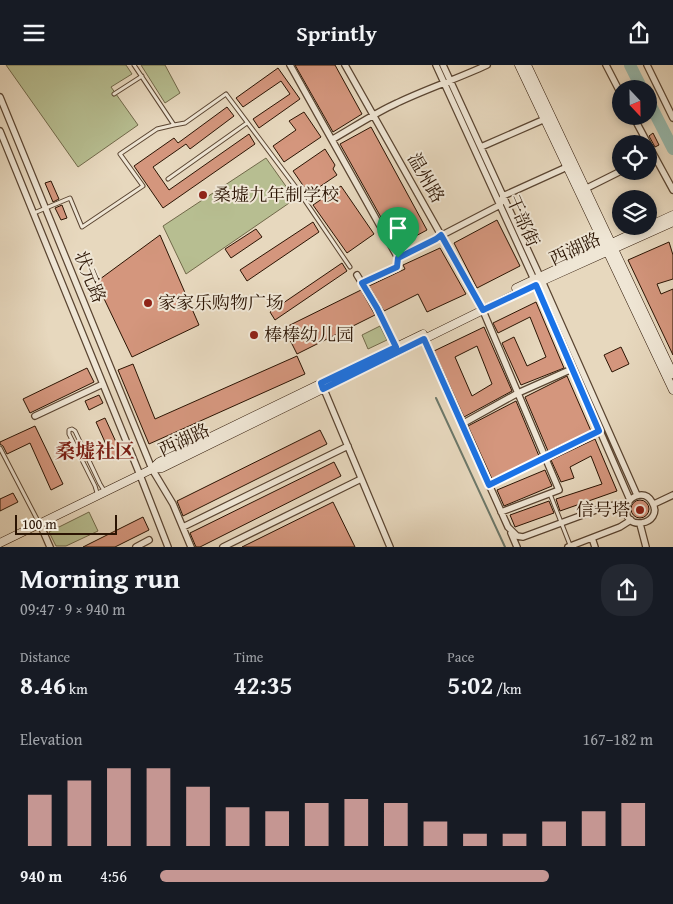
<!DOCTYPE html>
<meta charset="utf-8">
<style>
body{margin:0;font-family:"Gentium Book Plus","Noto Serif SC",serif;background:#242831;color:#f1f3f6;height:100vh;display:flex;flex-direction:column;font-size:19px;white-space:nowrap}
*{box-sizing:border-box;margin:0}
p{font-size:16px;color:#9ea1a6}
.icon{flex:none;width:28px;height:28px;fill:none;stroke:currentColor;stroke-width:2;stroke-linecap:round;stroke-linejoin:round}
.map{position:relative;height:482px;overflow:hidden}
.drawer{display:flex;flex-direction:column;background:#171b24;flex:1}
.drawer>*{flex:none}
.needle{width:32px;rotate:158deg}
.tools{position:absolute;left:612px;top:15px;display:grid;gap:10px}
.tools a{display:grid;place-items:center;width:45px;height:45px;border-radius:50%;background:#171b24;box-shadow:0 2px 8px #0003;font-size:25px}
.scale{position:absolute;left:15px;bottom:12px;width:102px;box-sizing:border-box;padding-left:5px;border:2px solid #2b1403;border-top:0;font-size:14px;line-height:18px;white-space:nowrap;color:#2b1403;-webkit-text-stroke:4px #efe6d5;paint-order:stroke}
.pin{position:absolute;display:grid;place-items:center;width:42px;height:42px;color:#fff;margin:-51px -21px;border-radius:50% 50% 50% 0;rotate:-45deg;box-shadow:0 0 5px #0007}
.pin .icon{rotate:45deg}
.round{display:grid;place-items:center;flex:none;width:52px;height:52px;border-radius:20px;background:#242831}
.summary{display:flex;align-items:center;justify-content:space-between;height:85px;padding:0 20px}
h1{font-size:28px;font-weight:700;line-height:38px}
.stats{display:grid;grid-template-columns:repeat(3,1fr);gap:8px;height:85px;padding:5px 20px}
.stats div{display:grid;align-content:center}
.stats b{font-size:25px;font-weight:700}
.stats small{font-size:14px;font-weight:400}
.stats p{font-size:14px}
.chart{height:140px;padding:10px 20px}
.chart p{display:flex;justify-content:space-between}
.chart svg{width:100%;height:90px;margin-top:5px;stroke:#c59692;stroke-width:6}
ul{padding:0 20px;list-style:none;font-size:16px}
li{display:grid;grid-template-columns:80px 60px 1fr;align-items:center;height:38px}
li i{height:12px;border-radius:6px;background:#c59692}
header{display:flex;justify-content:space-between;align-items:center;height:65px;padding:0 20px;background:#171b24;font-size:22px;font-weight:700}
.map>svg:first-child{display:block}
.green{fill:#b7be91;stroke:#71694a}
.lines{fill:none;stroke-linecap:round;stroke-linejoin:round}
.stream{stroke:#6c786a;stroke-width:2}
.river{stroke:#97baae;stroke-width:12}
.building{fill:#d4967d;stroke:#2b1403;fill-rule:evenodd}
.lane-casing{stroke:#5a4532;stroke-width:5}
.street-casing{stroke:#5a4532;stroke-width:8}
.secondary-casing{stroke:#2b1403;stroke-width:9}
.lane{stroke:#efe6d5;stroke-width:3}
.street{stroke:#efe6d5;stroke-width:5.5}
.secondary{stroke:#efe6d5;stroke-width:8}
.route-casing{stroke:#fff;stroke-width:10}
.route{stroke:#1a73e8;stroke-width:6}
.poi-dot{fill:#8f2418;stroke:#efe6d5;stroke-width:2}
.labels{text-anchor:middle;stroke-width:4;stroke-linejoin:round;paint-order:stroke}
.street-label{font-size:18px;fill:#2b1403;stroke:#efe6d5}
.poi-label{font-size:18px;fill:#2b1403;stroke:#efe6d5;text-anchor:start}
.quarter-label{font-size:20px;font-weight:bold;fill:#7a1f14;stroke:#efe6d5}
</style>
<header><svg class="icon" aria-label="menu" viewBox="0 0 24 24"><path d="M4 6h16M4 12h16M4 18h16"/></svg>Sprintly<svg class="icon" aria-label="share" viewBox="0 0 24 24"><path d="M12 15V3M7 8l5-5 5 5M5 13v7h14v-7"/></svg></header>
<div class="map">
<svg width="673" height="482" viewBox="0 0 673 482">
<rect width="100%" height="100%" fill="#e7d8be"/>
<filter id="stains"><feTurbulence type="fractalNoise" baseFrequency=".004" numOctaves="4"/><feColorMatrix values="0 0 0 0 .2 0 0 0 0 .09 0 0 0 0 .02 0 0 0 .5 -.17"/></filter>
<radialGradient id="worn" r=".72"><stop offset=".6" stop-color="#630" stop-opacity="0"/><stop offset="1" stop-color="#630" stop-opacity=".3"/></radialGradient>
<path class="green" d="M6,0H126L132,9L111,22L138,60L78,102Z
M141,0H165L180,28L165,38Z
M266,93L295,134L186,209L163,161Z
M380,261L387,275L368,284L362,270Z
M89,447L98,466L66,481H56L49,467Z"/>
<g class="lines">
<path class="stream" d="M436,333L505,482"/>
<path class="river" d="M630,0L642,24
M649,37L673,84"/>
</g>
<path class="building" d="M295,0H335L362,49L333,67Z
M278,3L300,34L259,63L253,54L290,29L281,16L243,42L236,33Z
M227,42L234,51L190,84L186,79L153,102L169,125L249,69L255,79L163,143L134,101L174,73L178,78Z
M304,47L321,72L284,97L273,81L296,65L289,56Z
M371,62L427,165L397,181L340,79Z
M653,68L659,80L655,82L649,71Z
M325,84L335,100L333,104L337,110L309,129L293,106Z
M51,116L59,134L53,137L45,118Z
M341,121L374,169L347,188L313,140Z
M62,140L67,153L61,155L55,143Z
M497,155L520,201L477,223L454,178Z
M313,157L319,167L247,216L240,205Z
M256,164L262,172L231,193L225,184Z
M160,170L199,260L132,292L96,217Z
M669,177L673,190V214L657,219L661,229L673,224V290L628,195Z
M440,183L466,229L427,247L418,229L384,246L369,221L405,204L403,200Z
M342,198L347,206L275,255L270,247Z
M361,225L375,250L297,289L284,263Z
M536,237L564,303L521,320L502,278L514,272L527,301L546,292L530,252L498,268L493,258Z
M484,262L512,326L464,352L434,286ZM477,281L492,319L472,331L455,292Z
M621,282L629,299L612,307L604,290Z
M297,291L305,309L149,379L118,305L133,299L155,354Z
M87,303L94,317L30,348L23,334Z
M567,311L591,366L548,386L525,332Z
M99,330L103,338L89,345L85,336Z
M516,336L539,391L492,414L468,361Z
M105,353L122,390L113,395L96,357Z
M35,361L63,419L51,425L30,378L7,389L3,381L0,379V377Z
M320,365L327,379L183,451L177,436Z
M595,374L617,426L560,446L556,434L602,419L591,391L570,402L574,413L561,417L551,395Z
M334,397L341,411L200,482H196L190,468Z
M545,405L552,421L504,441L497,425Z
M13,428L18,437L0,446V434Z
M631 444a9 9 0 1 1 18 0a9 9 0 1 1-18 0Z
M549,436L554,448L515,462L510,450Z
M333,437L355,482H242Z
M143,452L149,465L115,482H83Z"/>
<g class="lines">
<defs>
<path id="lane" d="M134,0L174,60L185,58L226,29L295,121L350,202
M114,29L142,11
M168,114L247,58
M34,148L70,133L82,162L143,121L120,89L157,64L174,60
M0,383L39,458
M550,429L570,480
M98,431L95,421L69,369V365L72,364L75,366L100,419L105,427"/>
<path id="street" d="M290,0L398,193
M345,0L481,241L559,425L501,447
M436,0L536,219L630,435
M443,0L542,216L637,430
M606,0L621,29
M647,0L673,53
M0,32L152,404L173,439L191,482
M633,51L648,79
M0,66L140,410L168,482
M333,74C354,62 375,48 397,38C426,24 457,14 487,0
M649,81L673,125
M481,82L545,54
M585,124L621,106
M357,210L377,243L396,282
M362,218L397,202L398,193L500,140L503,131L567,102
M424,274L508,462L517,471L523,472L607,441L627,439C633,429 646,426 652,437C666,460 619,469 627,439
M323,322L390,482
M35,351L103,319
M462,359L518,328L572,304
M489,420L599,367
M654,439L673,430
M40,459L50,482
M640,459L646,482
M183,462L348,381
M511,468L517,482
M592,473L595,482
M136,482L149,475
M223,482L361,414
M568,482L620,462L631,455"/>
<path id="secondary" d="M519,0L673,325
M527,0L673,309
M649,161L673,150
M516,223L648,161
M152,404L159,397L423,269
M0,478L152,404L162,403L542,216L673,157"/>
</defs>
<use href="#lane" class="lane-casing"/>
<use href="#street" class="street-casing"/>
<use href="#secondary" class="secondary-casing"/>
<use href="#lane" class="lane"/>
<use href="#street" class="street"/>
<use href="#secondary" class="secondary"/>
</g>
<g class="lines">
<defs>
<path id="route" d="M441,170L483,245L536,220L599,366L489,420L424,274L323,324L321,318L396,282L377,243L362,218L397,202L398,193L436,174Z"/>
</defs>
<use href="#route" class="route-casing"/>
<use href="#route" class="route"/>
</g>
<g class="poi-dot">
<circle cx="203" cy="130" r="5"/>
<circle cx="148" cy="238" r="5"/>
<circle cx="254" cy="270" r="5"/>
<circle cx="640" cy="445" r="5"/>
</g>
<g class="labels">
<g class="street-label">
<text transform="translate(426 113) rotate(60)" y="6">温州路</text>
<text transform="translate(523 156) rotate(66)" y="6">干部街</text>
<text transform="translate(575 184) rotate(-25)" y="6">西湖路</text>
<text transform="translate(90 212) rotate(68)" y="6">状元路</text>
<text transform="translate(184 375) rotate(-25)" y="6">西湖路</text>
</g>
<g class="poi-label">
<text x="213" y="136">桑墟九年制学校</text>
<text x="158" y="244">家家乐购物广场</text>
<text x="264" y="276">棒棒幼儿园</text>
<text x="630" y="451" text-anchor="end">信号塔</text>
</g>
<g class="quarter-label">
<text x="95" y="393">桑墟社区</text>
</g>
</g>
<rect width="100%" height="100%" filter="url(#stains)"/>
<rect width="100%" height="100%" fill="url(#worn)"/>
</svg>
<div class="tools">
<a><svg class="needle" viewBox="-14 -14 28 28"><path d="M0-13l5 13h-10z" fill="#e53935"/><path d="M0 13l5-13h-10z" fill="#9ea1a6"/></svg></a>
<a><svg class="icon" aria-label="locate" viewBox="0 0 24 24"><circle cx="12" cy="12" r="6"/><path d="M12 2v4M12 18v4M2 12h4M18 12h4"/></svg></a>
<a><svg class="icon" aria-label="layers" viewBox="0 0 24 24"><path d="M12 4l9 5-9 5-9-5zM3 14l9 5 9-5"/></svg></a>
</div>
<div class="scale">100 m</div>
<div class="pin" style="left:398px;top:193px;background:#1e9e55"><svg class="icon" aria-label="arrive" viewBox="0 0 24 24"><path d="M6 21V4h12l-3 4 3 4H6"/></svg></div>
</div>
<section class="drawer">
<div class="summary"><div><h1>Morning run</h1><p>09:47 · 9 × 940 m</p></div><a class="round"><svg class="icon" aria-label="share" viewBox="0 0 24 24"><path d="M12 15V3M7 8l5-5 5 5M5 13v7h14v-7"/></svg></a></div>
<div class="stats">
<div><p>Distance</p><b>8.46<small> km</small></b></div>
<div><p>Time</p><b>42:35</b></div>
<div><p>Pace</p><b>5:02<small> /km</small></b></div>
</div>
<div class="chart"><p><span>Elevation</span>167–182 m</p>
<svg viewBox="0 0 160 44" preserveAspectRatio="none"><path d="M5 44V19M15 44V12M25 44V6M35 44V6M45 44V15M55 44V25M65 44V27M75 44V23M85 44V21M95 44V23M105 44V32M115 44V38M125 44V38M135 44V32M145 44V27M155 44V23"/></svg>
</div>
<ul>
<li><b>940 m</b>4:56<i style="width:79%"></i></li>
</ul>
</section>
